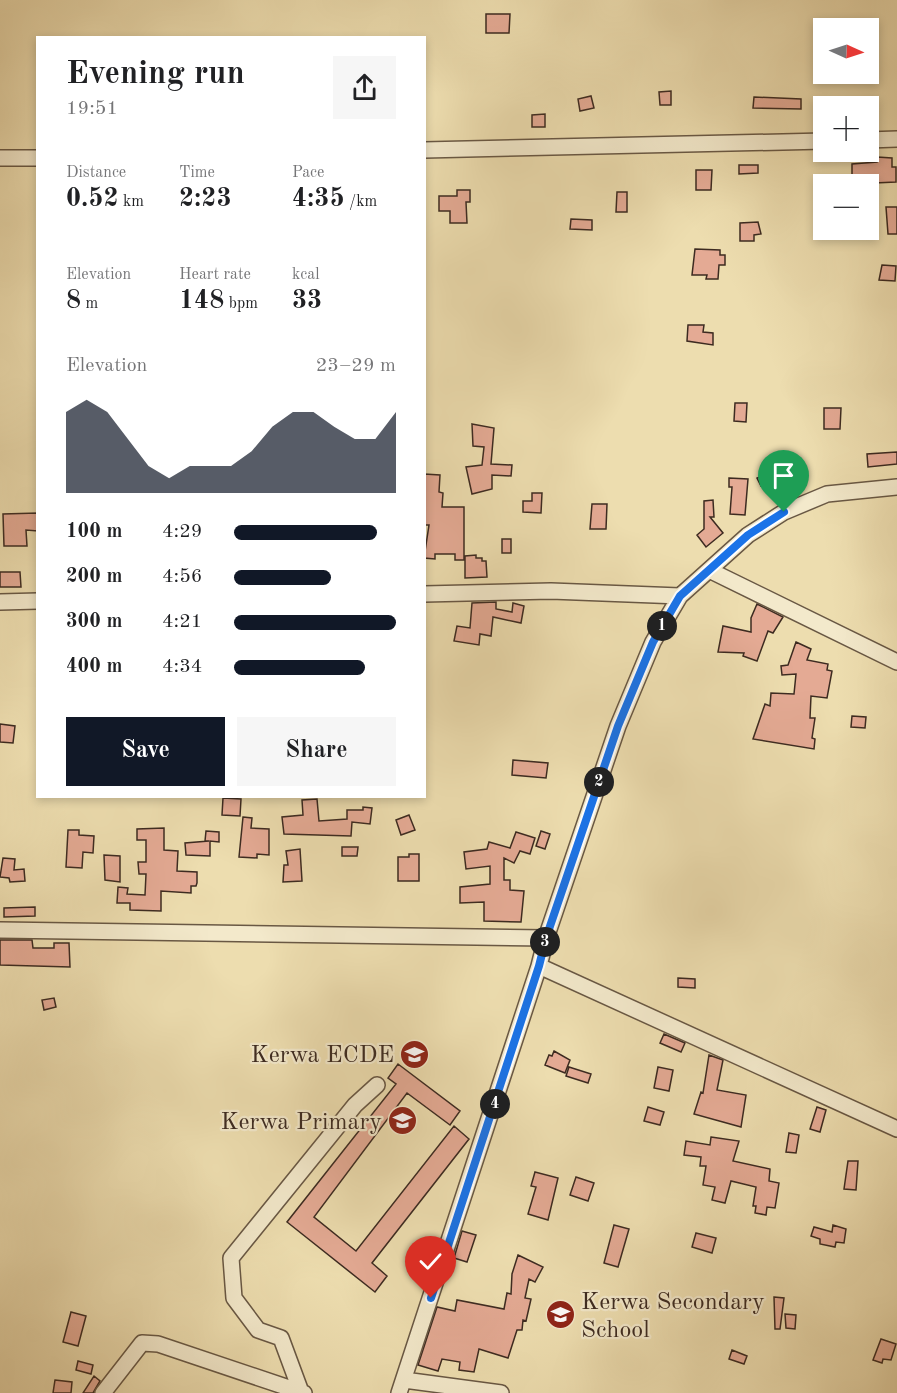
<!DOCTYPE html>
<meta charset="utf-8">
<style>
body{margin:0;font-family:"Old Standard TT",serif;background:#f6f6f6;color:#202124;height:100vh;display:flex;flex-direction:column;font-size:22px;white-space:nowrap}
*{box-sizing:border-box;margin:0}
p{font-size:20px;color:#757577}
.icon{flex:none;width:33px;height:33px;fill:none;stroke:currentColor;stroke-width:2;stroke-linecap:round;stroke-linejoin:round}
.map{position:relative;flex:1;overflow:hidden}
.drawer{position:absolute;left:36px;top:36px;width:390px;height:762px;display:flex;flex-direction:column;background:#fff;border-radius:0px;box-shadow:0 3px 9px #0003}
.drawer>*{flex:none}
.needle{width:39px;rotate:93deg}
.controls{position:absolute;left:813px;top:18px;display:grid;gap:12px}
.controls a{display:grid;place-items:center;width:66px;height:66px;border-radius:0px;background:#fff;box-shadow:0 3px 9px #0003;font-size:30px}
.pin{position:absolute;display:grid;place-items:center;width:51px;height:51px;color:#fff;margin:-62px -26px;border-radius:50% 50% 50% 0;rotate:-45deg;box-shadow:0 0 6px #0007}
.pin .icon{rotate:45deg}
.km{position:absolute;width:30px;height:30px;margin:-15px;border-radius:50%;background:#222;color:#fff;font-size:16px;line-height:30px;text-align:center}
.round{display:grid;place-items:center;flex:none;width:63px;height:63px;border-radius:0px;background:#f6f6f6}
.head{display:flex;align-items:center;justify-content:space-between;height:102px;padding:0 30px}
h1{font-size:33px;font-weight:700;line-height:45px}
.figures{display:grid;grid-template-columns:repeat(3,1fr);gap:9px;height:102px;padding:6px 30px}
.figures div{display:grid;align-content:center}
.figures b{font-size:26px;font-weight:700}
.figures small{font-size:16px;font-weight:400}
.figures p{font-size:16px}
.chart{height:168px;padding:12px 30px}
.chart p{display:flex;justify-content:space-between}
.chart svg{width:100%;height:108px;margin-top:6px;fill:#111827;opacity:.7}
.cta{display:flex;gap:12px;margin-top:auto;padding:12px 30px}
.cta a{flex:1;height:69px;border-radius:0px;background:#111827;color:#fff;font-size:24px;font-weight:700;line-height:69px;text-align:center}
.cta a+a{background:#f6f6f6;color:#202124}
ul{padding:0 30px;list-style:none;font-size:20px}
li{display:grid;grid-template-columns:96px 72px 1fr;align-items:center;height:45px}
li i{height:15px;border-radius:8px;background:#111827}
.map>svg:first-child{display:block}
.building{fill:#e4aa94;stroke:#3d2b21;stroke-width:1.5}
.lines{fill:none;stroke-linecap:round;stroke-linejoin:round}
.minor-casing{stroke:#695844;stroke-width:18}
.minor{stroke:#f3e9cb;stroke-width:15}
.route-casing{stroke:#fff;stroke-width:12}
.route{stroke:#1a73e8;stroke-width:8}
.labels{text-anchor:middle;stroke-width:4.5;stroke-linejoin:round;paint-order:stroke}
.poi-label{font-size:24px;fill:#3d2b21;stroke:#f3e9cb;text-anchor:end}
</style>
<div class="map">
<svg width="897" height="1393" viewBox="0 0 897 1393">
<rect width="100%" height="100%" fill="#edddaf"/>
<filter id="stains"><feTurbulence type="fractalNoise" baseFrequency=".00333" numOctaves="4"/><feColorMatrix values="0 0 0 0 .2 0 0 0 0 .09 0 0 0 0 .02 0 0 0 .5 -.17"/></filter>
<radialGradient id="worn" r=".72"><stop offset=".6" stop-color="#630" stop-opacity="0"/><stop offset="1" stop-color="#630" stop-opacity=".3"/></radialGradient>
<path class="building" d="M486,14H510L509,33H486Z
M671,91V105H660L659,92Z
M591,96L594,108L580,111L578,99Z
M754,97L801,99V109L753,108Z
M545,114V127H532V115Z
M877,157L892,158V167H896V182L852,184V164L877,162Z
M739,165H758V173L739,174Z
M696,170H712L711,190H696Z
M457,190H470V202H466L467,223H450V211H439V196H457Z
M617,192H627V212H616Z
M886,207H897V234H888Z
M571,219L592,220V230L570,229Z
M758,222L761,234L754,235V241H740V223Z
M695,249L720,250V255H725V265H719L718,279H706L707,275H692Z
M882,265L896,266L895,281L879,280Z
M688,325H704L703,332L713,333V345L687,341Z
M735,403H747L746,422L734,421Z
M824,408H841L840,429H824Z
M472,424L494,428L491,464L512,465L511,476L492,475V489L472,494L466,467L482,465L484,447L473,446Z
M897,452V464L868,467L867,454Z
M774,470L778,479L761,486L757,478Z
M424,474L440,475L439,492L443,493L442,507H464V560H455V554H435V559L424,558L429,525H424Z
M729,478L748,479L745,515L730,514L732,487H729Z
M532,493H542L541,513L523,512V501H532Z
M713,500L714,517H710L723,533L706,547L697,535L704,529V501Z
M592,504H607L606,529H590Z
M38,513V531L26,530L27,546H4L3,514Z
M502,539H511V553H502Z
M476,555V558H482V561H486L487,577L465,578V556Z
M0,572H20L21,587H0Z
M496,602V609L512,612L513,603L524,606L521,623L493,617L491,636L480,634L479,645L454,641L457,626L470,628L472,603Z
M757,604L783,617L773,633L768,631L757,661L743,656L744,653L718,652L723,626L751,632V618Z
M796,642L811,649L807,660L828,664L827,670L832,671L827,698L811,696L810,718H815L812,738L815,739L814,749L753,739L765,704L770,706L771,693L794,694L796,674L782,675L781,666L788,665Z
M852,716L866,717L865,728L851,727Z
M0,724L15,726L13,743L0,742Z
M513,760L548,763L546,778L512,775Z
M223,798L241,799L240,816L222,815Z
M317,799L319,821L347,819V810H363V807L372,808L370,824L352,822L351,836L284,834L282,817L303,815L302,800Z
M409,815L415,830L401,835L396,820Z
M243,817L252,818L251,828L269,829V855L257,854V858L239,857Z
M164,828V850L178,851L177,871L197,872V883L196,886H191V893L161,891V911L130,910V903H117L118,887L128,888L127,894L145,895L146,874H139L138,862H146V840H137V829Z
M68,830H79V835L94,836L93,853L83,852L82,868L66,867Z
M206,831L219,832V842L210,841V856L186,855L185,843L209,841H205Z
M541,831L550,834L545,849L536,846Z
M516,832L535,838L530,854L520,851L514,863L504,858V880H510V890L524,891L521,922L484,921V902L460,903V887L490,884V866L466,869L464,852L487,849L489,842L510,848Z
M342,847H358L357,856H342Z
M300,849L302,881L283,882L284,865H288L286,851Z
M409,854H419V881H398V857H409Z
M104,855L120,856V882L105,880Z
M3,858L15,859L14,870L24,869L25,881L10,882L9,878L0,877Z
M35,907V916L4,917V908Z
M0,940H32L33,948H54V943H69L70,967L0,965Z
M678,978L695,979V988L678,987Z
M54,998L56,1007L44,1010L42,1000Z
M664,1034L685,1043L681,1052L660,1043Z
M554,1051L570,1060L565,1073L545,1065L549,1055L552,1056Z
M709,1055L723,1060L717,1090L746,1095L741,1127L694,1114L701,1092L703,1093Z
M398,1064L460,1111L450,1125L407,1093L314,1217L356,1251L454,1126L469,1139L372,1263L387,1276L375,1292L287,1222L396,1084L388,1078Z
M569,1067L591,1074L588,1083L566,1076Z
M658,1067L673,1070L669,1091L654,1088Z
M648,1107L664,1112L660,1125L644,1121Z
M817,1107L826,1110L820,1132L810,1129Z
M789,1133L799,1135L796,1153L786,1152Z
M711,1137L739,1141L733,1161L770,1169L769,1181L779,1183L775,1208L767,1207L766,1215L755,1213L756,1206H753L756,1187L731,1181L725,1203L712,1200L715,1187L703,1185L706,1166H700L701,1157L684,1155L686,1141L710,1145Z
M848,1161H858L856,1190L844,1189Z
M535,1172L558,1178L548,1220L528,1214L536,1187L531,1186Z
M576,1177L594,1183L588,1201L570,1195Z
M614,1225L629,1229L618,1267L604,1263Z
M833,1225L846,1229L844,1243L836,1242L835,1247L820,1244V1239L811,1236L814,1227L832,1232Z
M462,1231L476,1235L467,1262L454,1258Z
M696,1233L716,1238L712,1253L692,1247Z
M518,1255L543,1267L535,1282L529,1279L525,1298L531,1299L526,1321L523,1320L522,1330H517L508,1358L479,1349L474,1372L459,1370L460,1362L442,1359L438,1371L418,1365L437,1307L455,1311L457,1300L504,1309L507,1293L511,1294L512,1274Z
M774,1297L784,1298L780,1329H775Z
M71,1312L86,1316L78,1346L63,1342Z
M785,1314L796,1315L795,1329L786,1328Z
M881,1339L896,1344L891,1360L883,1359L882,1363L873,1360Z
M732,1350L747,1356L744,1364L729,1359Z
M78,1361L93,1365L91,1374L76,1370Z
M94,1376L100,1381L93,1393H83Z
M55,1380L72,1382L71,1393H53Z"/>
<g class="lines">
<defs>
<path id="minor" d="M868,140L897,139
M424,150L824,141
M0,158H38
M709,570L897,662
M424,594L551,591L680,596
M0,602L38,601
M0,930L546,938
M539,966L897,1129
M404,1380L501,1393
M301,1392L281,1338L258,1330L234,1298L231,1258L355,1105L377,1085
M103,1393L142,1343L158,1344L304,1393
M399,1393L539,966L546,938L618,726L653,642L680,596L748,535L784,512L827,494L897,487"/>
</defs>
<use href="#minor" class="minor-casing"/>
<use href="#minor" class="minor"/>
</g>
<g class="lines">
<defs>
<path id="route" d="M431,1298L539,966L546,938L618,726L653,642L680,596L748,535L784,512"/>
</defs>
<use href="#route" class="route-casing"/>
<use href="#route" class="route"/>
</g>
<defs>
<symbol id="school-disc" viewBox="-11 -11 22 22"><circle r="9.5" fill="#8f2418" stroke="#f3e9cb"/><path d="M0-5L7-2L0 1L-7-2ZM-4 1L0 2.5L4 1V4Q0 6-4 4Z" fill="#fff"/></symbol>
</defs>
<g fill-rule="evenodd">
<use href="#school-disc" x="398" y="1038" width="33" height="33"/>
<use href="#school-disc" x="386" y="1104" width="33" height="33"/>
<use href="#school-disc" x="544" y="1298" width="33" height="33"/>
</g>
<g class="labels">
<g class="poi-label">
<text x="394" y="1062">Kerwa ECDE</text>
<text x="382" y="1129">Kerwa Primary</text>
<text x="581" y="1309" text-anchor="start">Kerwa Secondary<tspan x="581" dy="28">School</tspan></text>
</g>
</g>
<rect width="100%" height="100%" filter="url(#stains)"/>
<rect width="100%" height="100%" fill="url(#worn)"/>
</svg>
<div class="controls">
<a><svg class="needle" viewBox="-14 -14 28 28"><path d="M0-13l5 13h-10z" fill="#e53935"/><path d="M0 13l5-13h-10z" fill="#757577"/></svg></a>
<a>+</a>
<a>−</a>
</div>
<div class="pin" style="left:784px;top:512px;background:#1e9e55"><svg class="icon" aria-label="arrive" viewBox="0 0 24 24"><path d="M6 21V4h12l-3 4 3 4H6"/></svg></div>
<div class="pin" style="left:431px;top:1298px;background:#d93025"><svg class="icon" aria-label="check" viewBox="0 0 24 24"><path d="M5 12l5 5 9-10"/></svg></div>
<b class="km" style="left:662px;top:626px">1</b>
<b class="km" style="left:599px;top:782px">2</b>
<b class="km" style="left:545px;top:942px">3</b>
<b class="km" style="left:495px;top:1104px">4</b>
<section class="drawer">
<div class="head"><div><h1>Evening run</h1><p>19:51</p></div><a class="round"><svg class="icon" aria-label="share" viewBox="0 0 24 24"><path d="M12 15V3M7 8l5-5 5 5M5 13v7h14v-7"/></svg></a></div>
<div class="figures">
<div><p>Distance</p><b>0.52<small> km</small></b></div>
<div><p>Time</p><b>2:23</b></div>
<div><p>Pace</p><b>4:35<small> /km</small></b></div>
</div>
<div class="figures">
<div><p>Elevation</p><b>8<small> m</small></b></div>
<div><p>Heart rate</p><b>148<small> bpm</small></b></div>
<div><p>kcal</p><b>33</b></div>
</div>
<div class="chart"><p><span>Elevation</span>23–29 m</p>
<svg viewBox="0 0 160 44" preserveAspectRatio="none"><path d="M0 44V11L10 6L20 11L30 22L40 33L50 38L60 33L70 33L80 33L90 27L100 17L110 11L120 11L130 17L140 22L150 22L160 11V44z"/></svg>
</div>
<ul>
<li><b>100 m</b>4:29<i style="width:88%"></i></li>
<li><b>200 m</b>4:56<i style="width:60%"></i></li>
<li><b>300 m</b>4:21<i style="width:100%"></i></li>
<li><b>400 m</b>4:34<i style="width:81%"></i></li>
</ul>
<div class="cta"><a>Save</a><a>Share</a></div>
</section>
</div>
